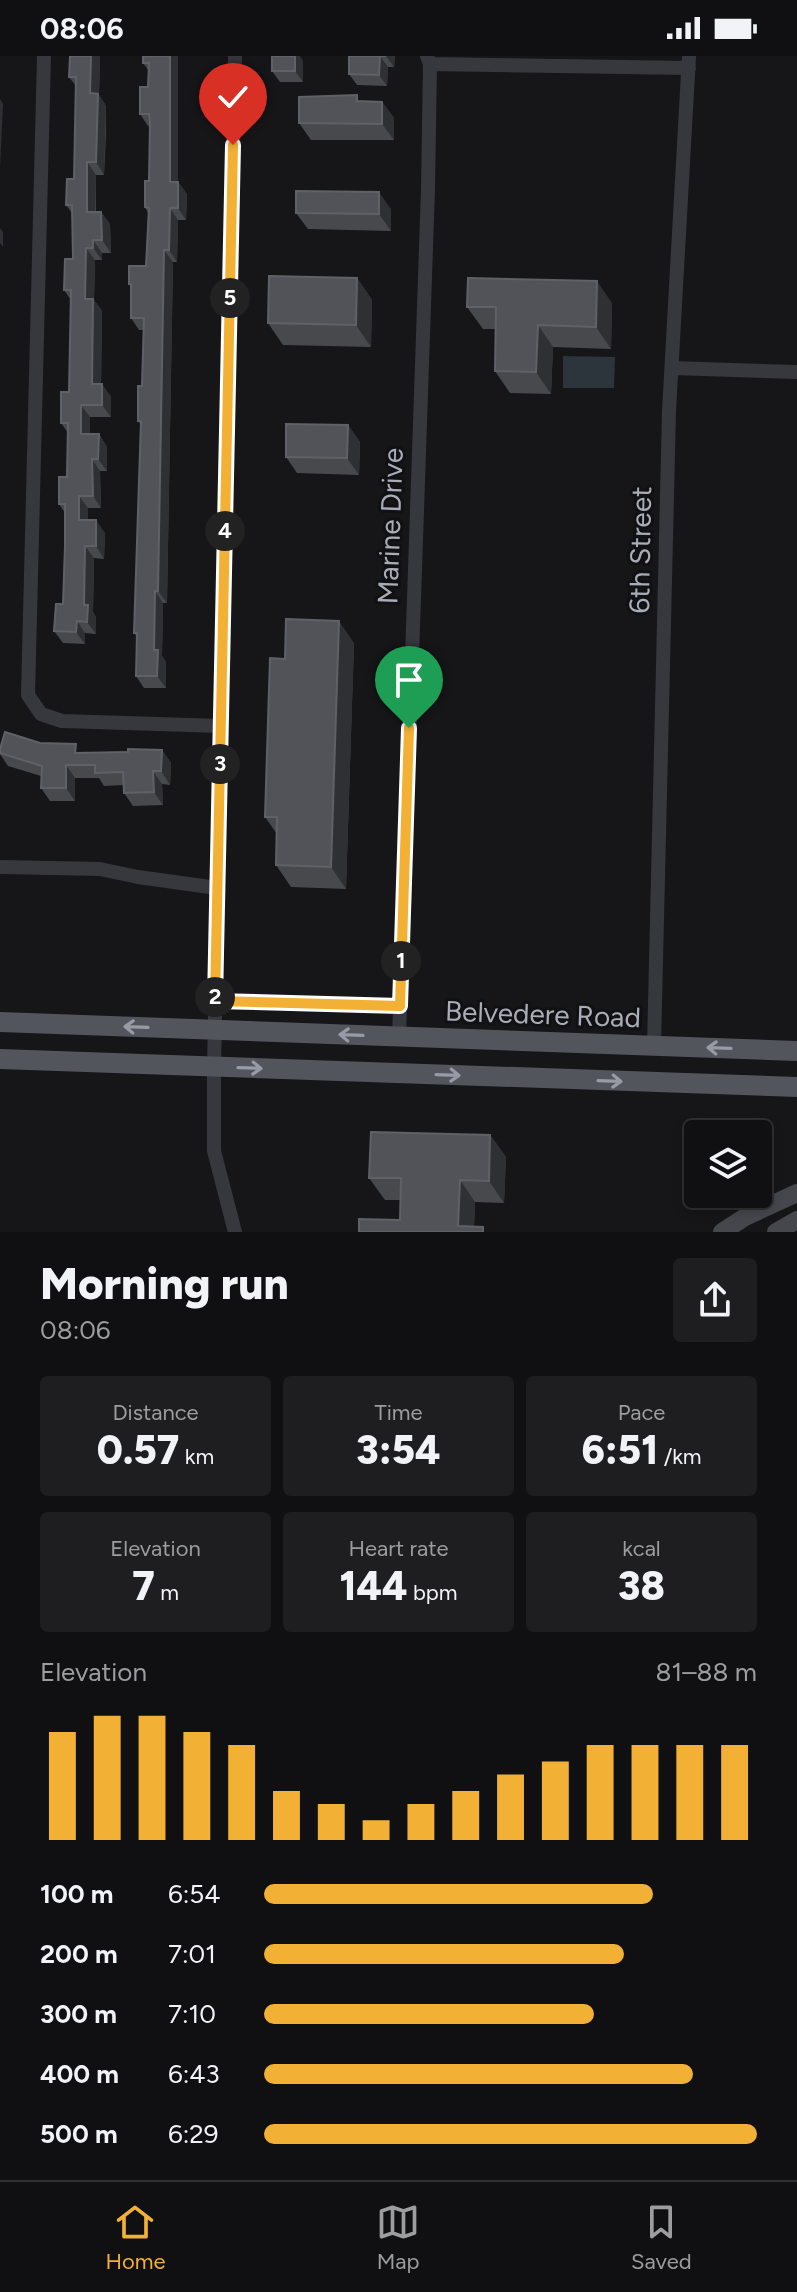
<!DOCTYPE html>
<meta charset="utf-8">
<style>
body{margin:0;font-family:Figtree,sans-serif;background:#1e1e20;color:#f1f3f6;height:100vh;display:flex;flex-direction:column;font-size:30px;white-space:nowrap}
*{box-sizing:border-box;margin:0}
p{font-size:26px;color:#9c9d9f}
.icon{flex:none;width:44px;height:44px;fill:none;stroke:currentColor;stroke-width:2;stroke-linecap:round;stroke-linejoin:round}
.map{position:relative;height:1176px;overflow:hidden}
.drawer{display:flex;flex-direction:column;background:#101012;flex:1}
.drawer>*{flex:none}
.fabs{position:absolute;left:684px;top:1064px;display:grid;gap:16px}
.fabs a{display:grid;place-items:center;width:88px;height:88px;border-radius:8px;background:#101012;box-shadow:0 4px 12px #0003,0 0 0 2px #303032;font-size:40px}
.pin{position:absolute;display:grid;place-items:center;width:68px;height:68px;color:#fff;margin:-82px -34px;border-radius:50% 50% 50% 0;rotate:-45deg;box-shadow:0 0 8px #0007}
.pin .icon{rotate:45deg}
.km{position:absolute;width:40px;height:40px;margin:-20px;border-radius:50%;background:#222;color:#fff;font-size:22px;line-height:40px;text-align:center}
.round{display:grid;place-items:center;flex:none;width:84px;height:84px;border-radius:8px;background:#1e1e20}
.summary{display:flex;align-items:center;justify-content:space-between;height:136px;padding:0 40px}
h1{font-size:44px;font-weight:800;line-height:60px}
.figures{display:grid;grid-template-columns:repeat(3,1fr);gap:12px;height:136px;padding:8px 40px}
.figures div{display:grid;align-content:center;border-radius:8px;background:#1e1e20;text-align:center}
.figures b{font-size:40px;font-weight:800}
.figures small{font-size:22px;font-weight:400}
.figures p{font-size:22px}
.chart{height:224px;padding:16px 40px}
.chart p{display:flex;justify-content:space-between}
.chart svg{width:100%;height:144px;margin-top:8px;stroke:#f2b134;stroke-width:6}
ul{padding:0 40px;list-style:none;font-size:26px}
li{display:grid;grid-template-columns:128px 96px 1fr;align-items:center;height:60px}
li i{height:20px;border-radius:10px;background:#f2b134}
.status{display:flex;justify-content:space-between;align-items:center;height:56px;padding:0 40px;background:#101012;direction:ltr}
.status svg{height:22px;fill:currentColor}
.tabs{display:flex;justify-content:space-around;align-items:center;height:112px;border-top:2px solid #303032;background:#101012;font-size:22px;color:#9c9d9f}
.tabs a{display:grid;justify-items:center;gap:4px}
.tabs .current{color:#f2b134}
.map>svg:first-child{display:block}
.water{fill:#2c353c}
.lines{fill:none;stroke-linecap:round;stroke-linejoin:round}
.street{stroke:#37383d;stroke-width:14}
.secondary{stroke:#45474d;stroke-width:18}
.primary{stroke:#53555c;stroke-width:20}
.wall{fill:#47494d}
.shaded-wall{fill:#2f3033}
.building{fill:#525359;stroke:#5f6168;stroke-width:2}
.oneway{stroke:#979ba6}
.route-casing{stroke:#fff;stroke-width:16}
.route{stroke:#f2b134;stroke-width:10}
.labels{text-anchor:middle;stroke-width:6;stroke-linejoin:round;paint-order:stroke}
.street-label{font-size:28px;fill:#a8adb8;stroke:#111113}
</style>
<div class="status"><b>08:06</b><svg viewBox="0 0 49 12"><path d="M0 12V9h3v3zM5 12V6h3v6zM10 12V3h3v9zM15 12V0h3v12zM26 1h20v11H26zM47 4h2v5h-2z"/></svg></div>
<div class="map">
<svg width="797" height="1176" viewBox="0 0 797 1176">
<rect width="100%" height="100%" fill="#161618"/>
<path class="water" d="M563,300L615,301L614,332H563Z"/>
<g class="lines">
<path class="street" d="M44,0L28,639L41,658L62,665L221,670
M430,8L689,12
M672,312L797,316
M0,811L100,813L138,821L217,832
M215,945L400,950
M399,981L428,133L430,8L427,0
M654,990L669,355L689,0
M235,1176L214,1095V1011L235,0"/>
<path class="secondary" d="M722,1176L745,1161L797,1137
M776,1176L797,1164"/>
<path class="primary" d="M0,966L797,995
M0,1003L797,1031"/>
</g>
<path class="wall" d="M70,0H100L99,39L106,50V77L104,119H96V156H101L110,168L111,197H102V204H95L94,244L102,255L101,328H102L111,341V361H90V378H99L107,391V415H100L101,452H88V464L105,477L104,503L94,502L93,556L96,561V578L85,577V588L63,587L54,575L63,548L65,457L59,448L67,421L68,377L61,367L69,336L71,244L64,234L73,203L72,157L66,149L74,123L76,30L69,21Z
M143,0H178V126L187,138L186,164H178L177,206H173L167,547H163L162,600L166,606V632H144L136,620L137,581L134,577L141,369L138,365L142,330L144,274H139L131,262V232L129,228L146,210L148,157L145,151L149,125L150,70H148L140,58L148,31L149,15L143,7Z
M349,0H395L394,11H388L387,30L357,29L349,18Z
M303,5V26H280L272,15Z
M362,45L382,46L394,62V84H311L299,67Z
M391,153V175L308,173L296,157Z
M357,222L372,244L371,291L283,289L268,267Z
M612,247L611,293L553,291L551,338L510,337L495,315L496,273H483L467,251Z
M348,369L360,386L359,419L297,417L286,401Z
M354,587L346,833L291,831L276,809L277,778L265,761L285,603Z
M40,687L82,697L162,694L171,707L170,729L162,728L163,749L133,750L124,737V729L104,730L99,722H75V745H50L41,732V720L8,710L0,698V693Z
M490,1079L506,1101L504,1147L475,1146L474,1171L400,1164V1144H385L369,1122Z"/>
<path class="shaded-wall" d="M91,0H100L99,39L106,50L104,119L96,106L90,37Z
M170,0H178V126L187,138L186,164L178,152L170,126Z
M295,0H300L303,5V26L295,15Z
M380,0L388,11L387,30L379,19Z
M386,0H395L394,11Z
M0,43L3,48L0,112Z
M382,46L394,62V84L382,68Z
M87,106L96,119L95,168L87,156Z
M379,136L391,153V175L379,158Z
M170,152L178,164L177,206L169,194Z
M101,156L110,168L111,197L102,184Z
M0,172L3,176V191L0,187Z
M93,184L102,197V204L93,192Z
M86,192L95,204L94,244L102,255L101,341L92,328L85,243Z
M164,194L173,206L167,547L158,535Z
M357,222L372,244L371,291L356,269Z
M597,225L612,247L611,293L596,271Z
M538,269L553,291L551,338L536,316Z
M102,328L111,341V361L102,349Z
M81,349L90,361V390L81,378Z
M348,369L360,386L359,419L347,402Z
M99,378L107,391V415L98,403Z
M92,403L100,415L101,452L93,440Z
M79,440L88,452V476L79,464Z
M96,464L105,477L104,503L96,490Z
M85,490L94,502L93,556L96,561V578L87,566L84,549Z
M155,535L163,547L162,600L166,606V632L157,620L154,594Z
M77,565L85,577V588L76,576Z
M339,565L354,587L346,833L331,811Z
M162,694L171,707L170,729L161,715Z
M66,709L75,722V745L66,732Z
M153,715L162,728L163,749L154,736Z
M490,1079L506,1101L504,1147L489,1125Z
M460,1124L475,1146L474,1176L458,1170Z"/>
<path class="building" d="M70,0H91L90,37L98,38L96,106H87V156H101L102,184H93V192H86L85,243H93L92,328H102V349H81V378H99L98,403H92L93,440H79V464H96V490H85L84,549H88L87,566L77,565L76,576L54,575L56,548H63L65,490V448H59V421H67L68,367H61V336H69L71,234H64L65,203H73L72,149H66L67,123H74L76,21H69Z
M143,0H170V126H178V152H170L169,194H164L158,535H155L154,594H158L157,620H136L137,577H134L141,365H138V330H142L144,262H131V228H129V210H146L149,152L145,151V125H149L150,66L149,58H140V31H148L149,7H143Z
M272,0H295V15H272Z
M349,0H386H380L379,19L349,18Z
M357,39V45L382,46V68L299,67V41Z
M296,135L379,136V158L296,157Z
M269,220L357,222L356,269L268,267Z
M468,222L597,225L596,271L538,269L536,316L495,315L496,251H467Z
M286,368L348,369L347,402L286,401Z
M286,563L339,565L331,811L276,809L277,761H265L270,602L285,603Z
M5,676L40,687L76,688L75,697L128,696V693L162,694L161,715H153L154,736L124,737L123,716L95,717V709H66V732H41L42,710L0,697V693Z
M371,1076L490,1079L489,1125L460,1124L458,1170L483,1171V1176H359V1163L400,1164L401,1122H369Z"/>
<defs><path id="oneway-shaft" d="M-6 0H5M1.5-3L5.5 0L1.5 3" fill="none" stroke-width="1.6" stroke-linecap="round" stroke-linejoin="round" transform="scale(2)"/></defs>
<g class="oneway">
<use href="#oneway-shaft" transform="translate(136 971) rotate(-178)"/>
<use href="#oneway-shaft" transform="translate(351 979) rotate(-178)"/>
<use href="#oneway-shaft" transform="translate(719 992) rotate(-178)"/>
<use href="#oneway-shaft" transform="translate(250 1012) rotate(2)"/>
<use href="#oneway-shaft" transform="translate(448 1019) rotate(2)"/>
<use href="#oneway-shaft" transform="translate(610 1025) rotate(2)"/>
</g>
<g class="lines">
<defs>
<path id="route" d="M233,89L215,945L400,950L409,672"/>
</defs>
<use href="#route" class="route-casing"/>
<use href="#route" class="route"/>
</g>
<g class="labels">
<g class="street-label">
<text transform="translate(390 470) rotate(-88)" y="10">Marine Drive</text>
<text transform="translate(640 494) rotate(-89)" y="10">6th Street</text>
<text transform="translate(543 958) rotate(2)" y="10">Belvedere Road</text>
</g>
</g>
</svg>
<div class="fabs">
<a><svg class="icon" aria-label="layers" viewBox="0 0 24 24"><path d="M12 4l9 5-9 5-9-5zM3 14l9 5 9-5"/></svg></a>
</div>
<div class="pin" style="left:409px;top:672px;background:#1e9e55"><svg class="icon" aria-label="arrive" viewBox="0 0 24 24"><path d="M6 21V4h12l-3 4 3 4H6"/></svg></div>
<div class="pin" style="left:233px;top:89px;background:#d93025"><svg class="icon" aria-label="check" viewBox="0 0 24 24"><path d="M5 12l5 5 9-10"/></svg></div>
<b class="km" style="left:401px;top:905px">1</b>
<b class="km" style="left:215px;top:941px">2</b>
<b class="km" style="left:220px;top:708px">3</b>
<b class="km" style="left:225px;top:475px">4</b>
<b class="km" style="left:230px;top:242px">5</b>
</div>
<section class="drawer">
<div class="summary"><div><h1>Morning run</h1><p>08:06</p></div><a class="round"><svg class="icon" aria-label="share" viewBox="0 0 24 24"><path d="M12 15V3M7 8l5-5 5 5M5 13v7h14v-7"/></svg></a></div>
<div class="figures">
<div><p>Distance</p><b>0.57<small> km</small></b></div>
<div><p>Time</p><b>3:54</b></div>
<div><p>Pace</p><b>6:51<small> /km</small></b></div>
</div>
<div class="figures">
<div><p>Elevation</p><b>7<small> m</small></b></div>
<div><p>Heart rate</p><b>144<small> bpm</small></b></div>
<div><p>kcal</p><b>38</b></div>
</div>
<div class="chart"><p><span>Elevation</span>81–88 m</p>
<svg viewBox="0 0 160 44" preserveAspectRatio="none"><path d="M5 44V11M15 44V6M25 44V6M35 44V11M45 44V15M55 44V29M65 44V33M75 44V38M85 44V33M95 44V29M105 44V24M115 44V20M125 44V15M135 44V15M145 44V15M155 44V15"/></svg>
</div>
<ul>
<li><b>100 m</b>6:54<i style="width:79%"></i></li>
<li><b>200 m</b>7:01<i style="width:73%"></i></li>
<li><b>300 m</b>7:10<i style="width:67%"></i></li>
<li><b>400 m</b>6:43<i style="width:87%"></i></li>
<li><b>500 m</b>6:29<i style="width:100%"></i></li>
</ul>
</section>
<nav class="tabs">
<a class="current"><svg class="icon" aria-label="home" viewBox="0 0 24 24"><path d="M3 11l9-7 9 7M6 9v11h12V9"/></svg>Home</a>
<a><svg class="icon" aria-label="map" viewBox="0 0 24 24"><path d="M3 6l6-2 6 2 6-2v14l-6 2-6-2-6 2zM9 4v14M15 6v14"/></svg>Map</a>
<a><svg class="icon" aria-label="saved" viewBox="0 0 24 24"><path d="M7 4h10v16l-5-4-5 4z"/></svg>Saved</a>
</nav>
